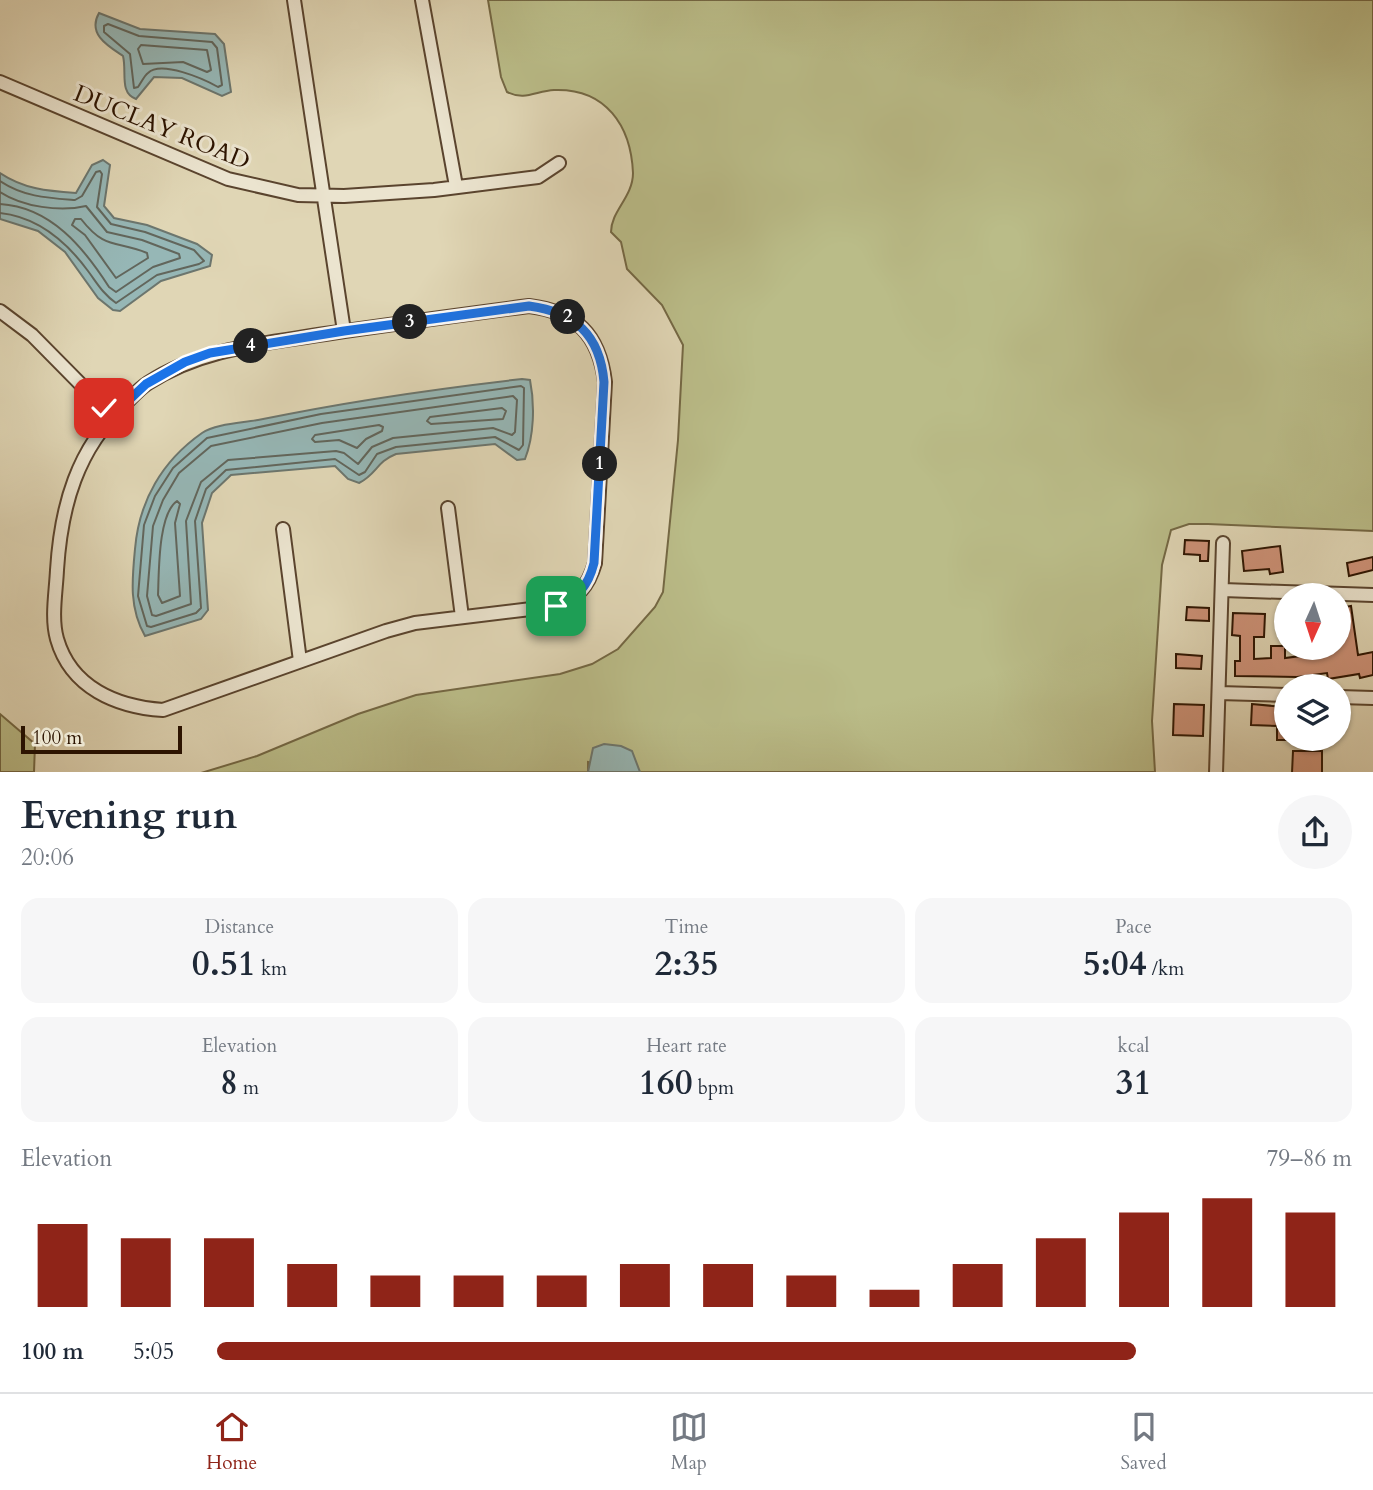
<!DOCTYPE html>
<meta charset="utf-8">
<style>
body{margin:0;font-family:Cardo,serif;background:#f6f6f7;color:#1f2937;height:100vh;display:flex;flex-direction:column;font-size:26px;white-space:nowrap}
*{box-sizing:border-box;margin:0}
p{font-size:23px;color:#747a83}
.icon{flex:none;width:38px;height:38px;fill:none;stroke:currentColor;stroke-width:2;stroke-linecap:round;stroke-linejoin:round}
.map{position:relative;height:772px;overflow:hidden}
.details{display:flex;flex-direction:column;background:#fff;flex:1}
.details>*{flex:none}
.needle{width:46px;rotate:183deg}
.buttons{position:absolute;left:1274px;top:583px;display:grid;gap:14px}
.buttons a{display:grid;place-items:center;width:77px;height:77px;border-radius:50%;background:#fff;box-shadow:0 2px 5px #0004;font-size:35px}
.scale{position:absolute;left:21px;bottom:18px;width:161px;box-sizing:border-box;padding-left:7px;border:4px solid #2d1401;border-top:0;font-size:19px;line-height:24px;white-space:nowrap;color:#2d1401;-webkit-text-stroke:5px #ebe4cf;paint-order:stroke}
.pin{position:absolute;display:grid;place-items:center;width:60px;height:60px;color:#fff;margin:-30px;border-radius:14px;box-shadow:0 4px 10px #0006}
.km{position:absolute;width:35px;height:35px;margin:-18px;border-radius:50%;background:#222;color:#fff;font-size:19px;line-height:35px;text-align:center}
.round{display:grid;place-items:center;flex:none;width:74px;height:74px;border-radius:37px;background:#f6f6f7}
.head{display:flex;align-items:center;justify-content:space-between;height:119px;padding:0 21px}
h1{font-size:38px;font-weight:700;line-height:52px}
.stats{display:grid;grid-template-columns:repeat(3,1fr);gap:10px;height:119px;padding:7px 21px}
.stats div{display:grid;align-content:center;border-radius:18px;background:#f6f6f7;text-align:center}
.stats b{font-size:35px;font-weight:700}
.stats small{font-size:19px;font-weight:400}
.stats p{font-size:19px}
.chart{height:196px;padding:14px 21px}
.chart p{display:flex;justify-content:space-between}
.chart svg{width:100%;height:126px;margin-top:7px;stroke:#8f2418;stroke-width:6}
ul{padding:0 21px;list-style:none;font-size:23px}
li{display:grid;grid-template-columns:112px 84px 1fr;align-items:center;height:52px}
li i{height:18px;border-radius:9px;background:#8f2418}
.dock{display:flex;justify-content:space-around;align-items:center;height:98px;border-top:2px solid #e0e1e3;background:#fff;font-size:19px;color:#747a83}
.dock a{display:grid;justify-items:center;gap:4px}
.dock .on{color:#8f2418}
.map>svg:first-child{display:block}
.green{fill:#babc88;stroke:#746844;stroke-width:2}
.water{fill:#96b7b6;stroke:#6c766e;stroke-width:2}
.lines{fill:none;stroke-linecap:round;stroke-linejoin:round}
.shore{stroke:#62665c;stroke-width:2}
.building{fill:#ce9278;stroke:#2d1401;stroke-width:2}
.minor-casing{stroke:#5a442e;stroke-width:16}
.minor{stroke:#ebe4cf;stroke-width:12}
.route-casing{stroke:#fff;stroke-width:14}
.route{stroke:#1a73e8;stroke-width:9}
.labels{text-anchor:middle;stroke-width:6;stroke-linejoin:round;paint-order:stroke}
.street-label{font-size:24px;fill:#2d1401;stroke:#ebe4cf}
</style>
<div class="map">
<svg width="1373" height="773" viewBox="0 0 1373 773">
<rect width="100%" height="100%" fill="#e0d6b5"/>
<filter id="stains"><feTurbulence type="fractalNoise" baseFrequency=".00286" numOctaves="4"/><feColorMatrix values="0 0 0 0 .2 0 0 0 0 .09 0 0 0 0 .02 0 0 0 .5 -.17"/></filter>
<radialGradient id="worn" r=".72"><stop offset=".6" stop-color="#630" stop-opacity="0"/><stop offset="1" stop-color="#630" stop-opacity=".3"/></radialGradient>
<path class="green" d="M488,0H1373V531L1208,524H1189L1171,530L1162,565L1152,721L1155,772H640L588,762V772L201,773L257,756L358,714L416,695L560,674L592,664L618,649L655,607L663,592L678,440L683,345L662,305L627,269L621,242L611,232C611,211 633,197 633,173C631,126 606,88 554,90C536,91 525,101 507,92L501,77Z
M0,714L35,744L34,772H0Z"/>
<path class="water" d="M99,13L140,29L215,34L224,44L231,92L222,96L182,78L154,77L136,99C119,93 127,72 123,56C108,46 87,34 99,13Z
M103,160L110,165L104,206L114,218L147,225L197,244L212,255L210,266L161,281L120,311L113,310L98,298L65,252L38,231L0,219V173C24,189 47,191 76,193L92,165Z
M522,379L530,380C535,405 534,436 525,459L517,460L495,444L396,454C376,462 377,474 359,483L348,479L335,466L231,475L212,493L202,523L208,610L201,619L145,636C129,608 132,580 135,549C139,501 162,461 202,433C215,424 242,423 258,420C345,402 434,389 522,379Z
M604,744L621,746L632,751L640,772H588L593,748Z"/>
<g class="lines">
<path class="shore" d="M108,24L139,36L212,42L217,48L222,85L218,87C204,79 161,60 148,73C144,76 141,83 138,87L134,88L130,54L104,32V26Z
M141,45L207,50L211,70L207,72L183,62L143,64L138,49Z
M0,181C24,197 48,198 75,200L82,196L96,172L100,171L102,174L97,207L111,224L145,232L194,250L204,261L199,264L157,275L116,303C103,294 97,283 88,271C66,241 38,217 0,213
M0,192C23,207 60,212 86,206L107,232L142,240L179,254L180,258L153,267L116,292L109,287C84,248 51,207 0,204
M75,219H81C106,251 116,240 147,253L148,258L116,278L85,235L72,225Z
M521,386L524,388L523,445L519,450L495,437L396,447L377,454L365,472L359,475L335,459L226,470L206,489L195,521L201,608L196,613L151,627L147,626L138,596L144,525L155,496L173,468L207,438L321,414Z
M513,396L517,400L515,432L512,435L493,428L393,438L372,447L358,464L344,453L336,451L228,460L201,482L186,521L191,604L156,616L152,615L147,596L153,526L163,500L179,473L211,446L322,423Z
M502,408L506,411L503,419L431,424L427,421L430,417Z
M379,425L383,427L382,431L366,439L357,448L339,440L315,442L312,439L315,435Z
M177,501L180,504L175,523L180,596L162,603L158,595C159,572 158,514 177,501Z"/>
</g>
<path class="building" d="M1185,540L1209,541L1208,561H1200V555L1184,554Z
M1280,546L1283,572L1270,574L1269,569L1244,571L1242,551Z
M1373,557V570L1349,576L1347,563Z
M1351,606L1358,655L1373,652V675L1360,678L1359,674L1328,679L1327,673L1297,677L1235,676V661H1240V636L1232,635L1233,613L1265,614L1264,637H1254V659L1271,658V646H1285V658L1323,653V650L1339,648V608Z
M1187,607L1209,608V621L1186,620Z
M1176,654L1202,656L1201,669L1176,668Z
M1174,704L1204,705L1203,736L1173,735Z
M1252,704L1284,707L1286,740H1277V726L1251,725Z
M1293,751H1322V773H1292Z"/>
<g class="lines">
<defs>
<path id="minor" d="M294,0L344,331
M422,0L456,186
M0,82L228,179L298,195L344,196L434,190L538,177L559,163
M529,306C576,312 599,334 605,382L595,563C588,587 578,597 556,606L415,623L386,631L163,710C117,707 71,688 57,639C51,618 56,592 57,570C61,506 77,449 125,404C132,397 140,388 148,383C202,348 263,344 325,334C393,324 461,315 529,306Z
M0,311L32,335L112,416
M448,508L462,617
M283,529L300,661
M1223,590L1373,595
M1219,693L1286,695
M1339,697L1373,698
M1216,773L1223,543"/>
</defs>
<use href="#minor" class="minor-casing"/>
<use href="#minor" class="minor"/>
</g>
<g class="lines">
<defs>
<path id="route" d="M104,408L112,416L146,384L185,362L210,353L344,331L529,306C575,312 600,335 604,382L594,563C588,587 578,597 556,606"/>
</defs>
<use href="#route" class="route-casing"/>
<use href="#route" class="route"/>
</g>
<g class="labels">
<g class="street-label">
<text transform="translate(162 127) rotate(22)" y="8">DUCLAY ROAD</text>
</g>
</g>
<rect width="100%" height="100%" filter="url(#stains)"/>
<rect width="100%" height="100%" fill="url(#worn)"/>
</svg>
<div class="buttons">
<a><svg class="needle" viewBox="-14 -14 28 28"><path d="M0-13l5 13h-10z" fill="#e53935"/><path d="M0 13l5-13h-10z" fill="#747a83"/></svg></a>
<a><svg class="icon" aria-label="layers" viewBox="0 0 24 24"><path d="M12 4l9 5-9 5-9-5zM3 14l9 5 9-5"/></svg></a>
</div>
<div class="scale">100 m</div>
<div class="pin" style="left:556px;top:606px;background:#1e9e55"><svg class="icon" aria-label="arrive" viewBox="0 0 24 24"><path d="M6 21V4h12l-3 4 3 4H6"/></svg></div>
<div class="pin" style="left:104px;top:408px;background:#d93025"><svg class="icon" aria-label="check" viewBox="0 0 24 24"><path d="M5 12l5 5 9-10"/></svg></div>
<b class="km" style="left:600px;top:464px">1</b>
<b class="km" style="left:568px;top:317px">2</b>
<b class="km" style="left:410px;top:322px">3</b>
<b class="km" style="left:251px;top:346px">4</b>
</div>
<section class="details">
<div class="head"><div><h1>Evening run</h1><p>20:06</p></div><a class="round"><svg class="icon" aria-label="share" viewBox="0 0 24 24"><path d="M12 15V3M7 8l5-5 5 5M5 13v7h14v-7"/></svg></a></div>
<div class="stats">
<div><p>Distance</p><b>0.51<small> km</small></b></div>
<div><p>Time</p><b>2:35</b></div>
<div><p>Pace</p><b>5:04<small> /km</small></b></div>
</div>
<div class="stats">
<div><p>Elevation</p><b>8<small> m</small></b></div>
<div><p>Heart rate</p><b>160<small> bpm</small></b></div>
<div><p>kcal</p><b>31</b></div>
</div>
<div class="chart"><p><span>Elevation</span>79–86 m</p>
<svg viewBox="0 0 160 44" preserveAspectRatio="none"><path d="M5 44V15M15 44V20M25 44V20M35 44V29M45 44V33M55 44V33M65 44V33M75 44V29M85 44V29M95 44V33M105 44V38M115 44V29M125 44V20M135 44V11M145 44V6M155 44V11"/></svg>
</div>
<ul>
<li><b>100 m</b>5:05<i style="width:81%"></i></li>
</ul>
</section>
<nav class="dock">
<a class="on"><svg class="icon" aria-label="home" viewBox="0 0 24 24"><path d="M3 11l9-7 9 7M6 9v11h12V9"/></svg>Home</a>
<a><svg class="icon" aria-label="map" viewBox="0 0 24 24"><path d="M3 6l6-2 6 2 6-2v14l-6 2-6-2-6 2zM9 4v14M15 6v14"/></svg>Map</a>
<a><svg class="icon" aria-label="saved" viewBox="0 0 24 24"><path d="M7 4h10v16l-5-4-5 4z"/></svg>Saved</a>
</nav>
